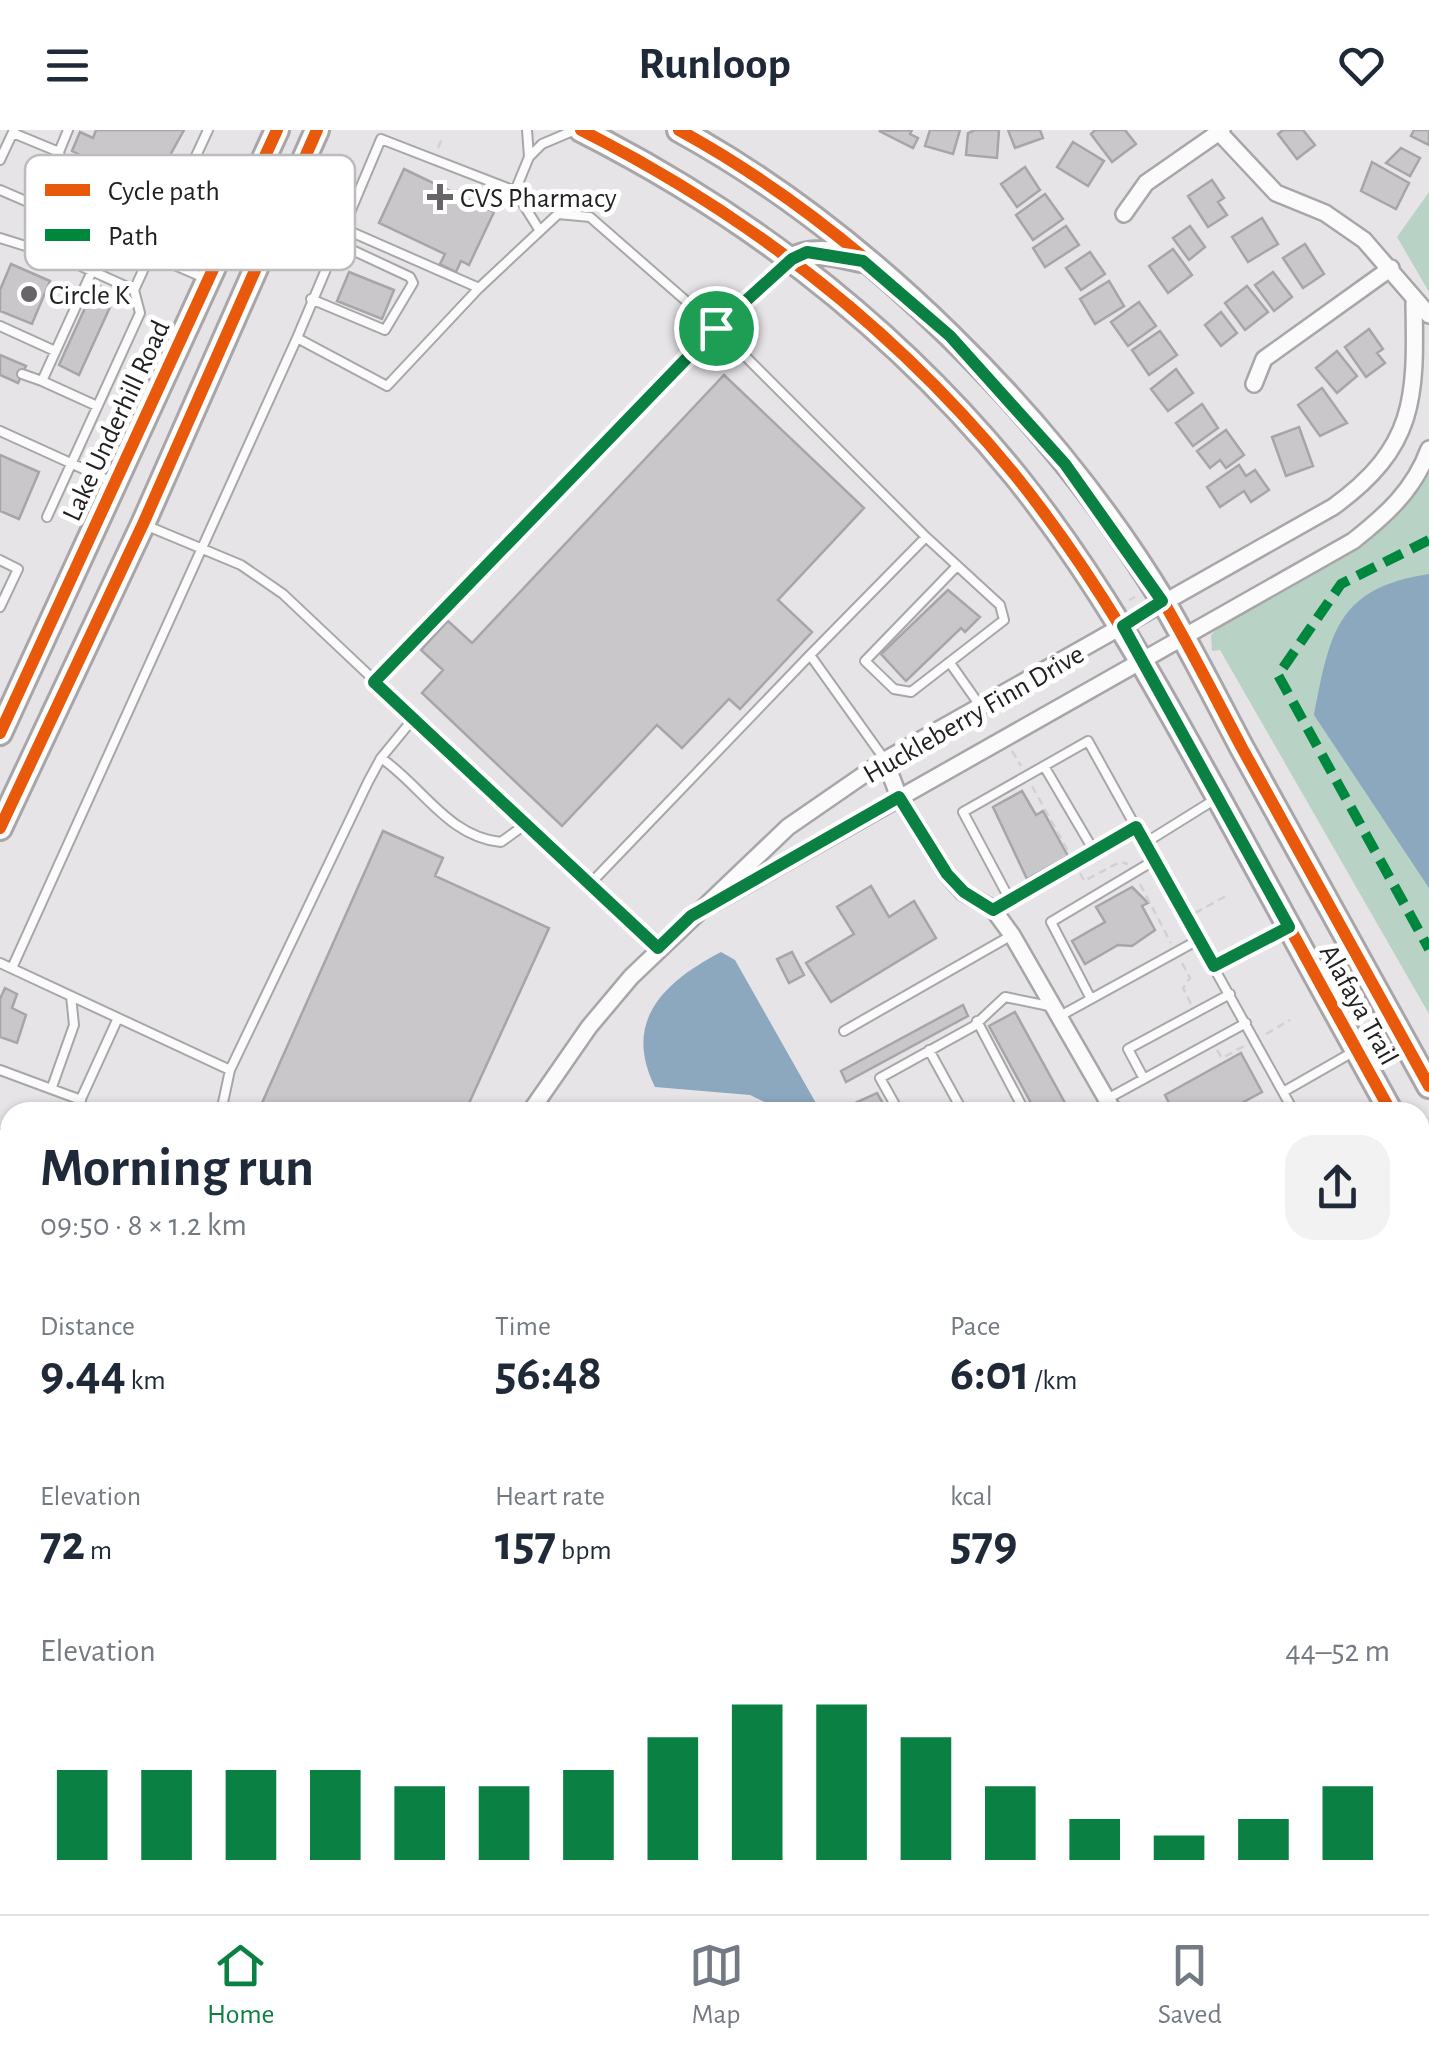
<!DOCTYPE html>
<meta charset="utf-8">
<style>
body{margin:0;font-family:"Alegreya Sans",sans-serif;background:#f2f2f3;color:#1f2937;height:100vh;display:flex;flex-direction:column;font-size:38px;white-space:nowrap}
*{box-sizing:border-box;margin:0}
p{font-size:32px;color:#747a83}
.icon{flex:none;width:55px;height:55px;fill:none;stroke:currentColor;stroke-width:2;stroke-linecap:round;stroke-linejoin:round}
.map{position:relative;flex:1;overflow:hidden}
.drawer{position:absolute;left:0px;top:972px;width:1430px;height:812px;display:flex;flex-direction:column;background:#fff;border-radius:30px 30px 0 0;box-shadow:0 2px 8px #0004}
.drawer>*{flex:none}
.pin{position:absolute;display:grid;place-items:center;width:85px;height:85px;color:#fff;margin:-42px;border:5px solid #fff;border-radius:50%;box-shadow:0 2px 10px #0007}
.round{display:grid;place-items:center;flex:none;width:105px;height:105px;border-radius:30px;background:#f2f2f3}
.head{display:flex;align-items:center;justify-content:space-between;height:170px;padding:0 40px}
h1{font-size:55px;font-weight:700;line-height:75px}
.metrics{display:grid;grid-template-columns:repeat(3,1fr);gap:15px;height:170px;padding:10px 40px}
.metrics div{display:grid;align-content:center}
.metrics b{font-size:50px;font-weight:700}
.metrics small{font-size:28px;font-weight:400}
.metrics p{font-size:28px}
.chart{height:280px;padding:20px 40px}
.chart p{display:flex;justify-content:space-between}
.chart svg{width:100%;height:180px;margin-top:10px;stroke:#0b8043;stroke-width:6}
header{display:flex;justify-content:space-between;align-items:center;height:130px;padding:0 40px;background:#fff;font-size:45px;font-weight:700}
.tab-bar{display:flex;justify-content:space-around;align-items:center;height:140px;border-top:2px solid #e0e1e3;background:#fff;font-size:28px;color:#747a83}
.tab-bar a{display:grid;justify-items:center;gap:5px}
.tab-bar .current{color:#0b8043}
.map>svg:first-child{display:block}
.green{fill:#b9d2c6}
.water{fill:#8ca8be}
.building{fill:#cac7cb;stroke:#a7a5a8;stroke-width:2.5}
.lines{fill:none;stroke-linecap:round;stroke-linejoin:round}
.lane-casing{stroke:#a8a6a9;stroke-width:12}
.street-casing{stroke:#a8a6a9;stroke-width:20}
.secondary-casing{stroke:#a8a6a9;stroke-width:28}
.path{stroke:#d2d0d2;stroke-width:2.5;stroke-dasharray:8 5;stroke-linecap:butt}
.lane{stroke:#fbfbfc;stroke-width:8}
.street{stroke:#fbfbfc;stroke-width:15}
.secondary{stroke:#fbfbfc;stroke-width:22}
.quiet{stroke:#00873e;stroke-width:10;stroke-dasharray:20 10;stroke-linecap:butt}
.cycleway-casing{stroke:#fff;stroke-width:19}
.cycleway{stroke:#e8590c;stroke-width:12}
.route-casing{stroke:#fff;stroke-width:20}
.route{stroke:#0b8043;stroke-width:12}
.poi-dot{fill:#686568;stroke:#fff;stroke-width:4}
.labels{text-anchor:middle;stroke-width:10;stroke-linejoin:round;paint-order:stroke}
.poi-label{font-size:28px;fill:#232023;stroke:#fff;text-anchor:start}
.street-label{font-size:28px;fill:#232023;stroke:#fff}
.key{fill:#fff;stroke:#bdbcbd;stroke-width:2.5}
.key-label{font-size:28px;fill:#232023}
</style>
<header><svg class="icon" aria-label="menu" viewBox="0 0 24 24"><path d="M4 6h16M4 12h16M4 18h16"/></svg>Runloop<svg class="icon" aria-label="heart" viewBox="0 0 24 24"><path d="M12 20l-8-8c-3-5 5-10 8-4 3-6 11-1 8 4z"/></svg></header>
<div class="map">
<svg width="1429" height="1784" viewBox="0 0 1429 1784">
<rect width="100%" height="100%" fill="#e7e4e8"/>
<path class="green" d="M1429,62V162L1397,107Z
M1429,344V884L1220,520L1212,521L1211,505L1230,486L1374,406Z
M640,1775H1236L1240,1784H643Z"/>
<path class="water" d="M1429,444V758L1314,585C1330,504 1336,458 1429,444Z
M721,822L735,830L821,982H785L750,965L655,957C622,891 664,852 721,822Z
M1420,1578L1429,1588V1784H1340L1335,1775H1420Z"/>
<path class="building" d="M96,0H184L148,65L81,34L84,27L72,21L80,2L93,8Z
M912,0L910,4L918,8L913,18L879,1Z
M930,0H960L953,24L925,16Z
M975,0H999L997,28L966,25L968,3Z
M1008,0H1040L1043,8L1015,18Z
M1095,0H1125L1136,14L1112,32L1091,4Z
M1283,0H1303L1315,15L1297,29L1278,4Z
M1414,0H1429V15L1411,6Z
M1073,12L1104,31L1088,56L1057,37Z
M1401,18L1420,28L1410,46L1386,33Z
M1372,32L1409,53L1396,79L1361,61Z
M1025,37L1040,60L1017,77L1001,54Z
M404,39L494,82L469,135L461,131L456,142L440,134L445,124L379,93Z
M1212,50L1224,68L1218,72L1227,85L1208,97L1188,66Z
M1045,64L1063,89L1033,110L1016,85Z
M1262,88L1278,114L1248,132L1232,107Z
M1066,96L1079,115L1045,137L1033,118Z
M1190,96L1205,117L1189,130L1173,108Z
M1305,114L1324,144L1303,158L1283,128Z
M1173,119L1192,145L1168,163L1149,136Z
M1090,122L1105,144L1081,160L1066,138Z
M11,134L50,151L32,194L0,181V160Z
M349,142L394,160L382,189L337,171Z
M1273,142L1292,167L1274,181L1255,155Z
M1109,151L1124,176L1095,194L1080,169Z
M96,154L116,164L79,245L59,235Z
M1247,156L1268,182L1245,200L1225,173Z
M1139,172L1156,196L1128,216L1111,192Z
M1221,182L1237,203L1221,216L1205,195Z
M1369,199L1383,219L1377,223L1385,233L1366,247L1345,217Z
M1160,201L1177,225L1149,245L1132,220Z
M1337,221L1357,246L1337,263L1316,238Z
M0,225L26,236L18,253L0,245Z
M1176,239L1193,263L1168,281L1151,259Z
M724,245L864,378L778,470L812,502L740,579L729,569L682,618L657,595L562,696L422,563L443,540L421,520L448,491L472,513Z
M1322,258L1347,293L1320,306L1298,275Z
M1202,274L1218,298L1193,316L1176,293Z
M1299,297L1313,336L1286,346L1272,307Z
M1226,300L1244,325L1226,338L1220,330L1210,338L1197,321Z
M0,325L39,342L19,389L0,381Z
M1239,335L1246,346L1255,340L1269,360L1251,372L1244,361L1220,377L1207,357Z
M948,460L980,487L965,502L961,498L906,551L881,524Z
M1022,661L1036,685L1043,681L1068,726L1027,749L993,677Z
M383,701L443,728L435,746L549,798L465,982H258Z
M871,756L889,787L914,771L936,808L831,872L806,833L854,804L837,777Z
M1132,757L1148,773L1142,776L1155,800L1132,816L1118,815L1085,834L1072,811L1105,792L1096,777Z
M792,822L804,845L789,853L777,829Z
M5,858L17,864L12,878L26,885L17,913L0,907V869Z
M963,875L968,886L846,952L841,941Z
M1015,882L1070,982H1036L989,896Z
M1241,923L1262,962L1225,982H1162L1171,977L1165,965Z
M877,963L888,982H863L857,972Z
M1425,1291L1429,1293V1367L1420,1354V1295Z"/>
<g class="lines">
<defs>
<path id="lane" d="M527,0L529,27L515,61L540,101
M13,3L59,22L68,0
M59,22C68,65 127,77 164,93
M529,27L542,14L575,0
M0,30L14,0
M0,60L207,149
M283,93L324,90L479,158
M0,108L61,127L134,160
M92,141L42,251L97,276
M311,169L385,200L413,153L410,147L335,112
M0,196L55,221
M297,208L381,9L515,61
M22,244L42,251
M0,301L110,351
M47,387L140,183L134,160L208,0
M145,395L241,435L283,464L658,818
M926,407L1000,475L1004,490L911,562L894,559L865,531L957,436
M0,430L18,439L0,477
M950,533L981,577
M374,552L717,198L789,132
M381,628C422,656 448,707 501,712L526,694
M1044,636L1094,721
M1145,713L1214,670
M590,754L810,525
M1010,770L963,682L1088,611L1294,982
M993,779L1137,697
M0,833L230,940
M1215,836L1285,799
M12,838L297,208L387,256L479,158L558,84L590,87L717,198L926,407L810,525L885,630
M1091,869L1051,792L1155,730
M1060,886L1200,809
M977,891L1025,982
M844,901L1012,805
M929,920L963,982
M0,940L81,970
M1144,949L1128,919L1230,864
M52,957L74,895L71,866
M1283,962L1353,922
M1107,969L1246,893
M75,982L118,888
M221,982L230,940L368,652L381,628L413,589
M899,982L880,948L974,896L1005,867L1049,876
M0,1004L10,1008
M0,1081L10,1059
M0,1151L10,1129
M1420,1275L1429,1270
M1420,1496L1429,1506
M0,1528L10,1519
M0,1708L10,1702
M105,1775L109,1784
M1273,1775L1277,1784"/>
<path id="street" d="M1217,0L1276,63L1325,83L1364,110L1429,185
M1124,84L1146,53L1222,0
M1254,254L1264,229L1391,138
M885,630L899,667L947,744L963,762L993,779L1012,805L1114,982
M714,773L1353,411C1386,385 1414,360 1429,319
M530,982L589,897L631,847L788,697L885,630L1333,377C1416,317 1416,268 1414,173
M1420,1095L1429,1090
M0,1354L10,1356"/>
<path id="secondary" d="M581,0C749,85 896,199 1015,345C1098,448 1160,562 1224,678C1279,779 1335,881 1391,982
M679,0C867,103 1052,288 1163,471C1191,519 1216,569 1242,618C1305,731 1367,844 1429,956
M792,129C816,118 835,124 860,130
M0,603L277,0
M0,698L143,394L317,0
M1420,1036L1429,1052"/>
</defs>
<use href="#lane" class="lane-casing"/>
<use href="#street" class="street-casing"/>
<use href="#secondary" class="secondary-casing"/>
<path class="path" d="M438,18L443,6
M1129,470L1135,467
M1012,621L1021,636
M1032,656L1069,723
M1080,743L1084,751L1120,732L1128,734
M1140,754L1171,813
M1195,783L1226,766
M1182,833L1190,848L1183,858L1191,874
M1266,904L1290,890
M1217,920L1222,928L1246,915"/>
<use href="#lane" class="lane"/>
<use href="#street" class="street"/>
<use href="#secondary" class="secondary"/>
<path class="quiet" d="M1429,410L1341,454L1278,545L1429,819"/>
<defs>
<path id="cycleway" d="M581,0C749,85 896,199 1015,345C1098,448 1160,562 1224,678C1279,779 1335,881 1391,982
M679,0C867,103 1052,288 1163,471C1191,519 1216,569 1242,618C1305,731 1367,844 1429,956
M0,603L277,0
M0,698L143,394L317,0"/>
</defs>
<use href="#cycleway" class="cycleway-casing"/>
<use href="#cycleway" class="cycleway"/>
</g>
<g class="lines">
<defs>
<path id="route" d="M807,122L863,131L950,206L1065,334L1162,471L1123,496L1289,797L1214,836L1136,697L993,780L964,762L947,744L899,667L691,786L658,818L374,552L716,198L792,129Z"/>
</defs>
<use href="#route" class="route-casing"/>
<use href="#route" class="route"/>
</g>
<g class="poi-dot">
<path d="M435 52h10v10h10v10h-10v10h-10v-10h-10v-10h10z"/>
<circle cx="29" cy="164" r="10"/>
</g>
<g class="labels">
<g class="poi-label">
<text x="460" y="77">CVS Pharmacy</text>
<text x="49" y="174">Circle K</text>
</g>
<g class="street-label">
<text transform="translate(115 290) rotate(-65)" y="10">Lake Underhill Road</text>
<text transform="translate(973 583) rotate(-30)" y="10">Huckleberry Finn Drive</text>
<text transform="translate(1360 874) rotate(61)" y="10">Alafaya Trail</text>
</g>
</g>
<rect x="25" y="25" width="330" height="115" rx="15" class="key"/>
<rect x="45" y="54" width="45" height="12" fill="#e8590c"/>
<rect x="45" y="99" width="45" height="12" fill="#00873e"/>
<g class="key-label">
<text x="108" y="70">Cycle path</text>
<text x="108" y="115">Path</text>
</g>
</svg>
<div class="pin" style="left:716px;top:198px;background:#1e9e55"><svg class="icon" aria-label="arrive" viewBox="0 0 24 24"><path d="M6 21V4h12l-3 4 3 4H6"/></svg></div>
<section class="drawer">
<div class="head"><div><h1>Morning run</h1><p>09:50 · 8 × 1.2 km</p></div><a class="round"><svg class="icon" aria-label="share" viewBox="0 0 24 24"><path d="M12 15V3M7 8l5-5 5 5M5 13v7h14v-7"/></svg></a></div>
<div class="metrics">
<div><p>Distance</p><b>9.44<small> km</small></b></div>
<div><p>Time</p><b>56:48</b></div>
<div><p>Pace</p><b>6:01<small> /km</small></b></div>
</div>
<div class="metrics">
<div><p>Elevation</p><b>72<small> m</small></b></div>
<div><p>Heart rate</p><b>157<small> bpm</small></b></div>
<div><p>kcal</p><b>579</b></div>
</div>
<div class="chart"><p><span>Elevation</span>44–52 m</p>
<svg viewBox="0 0 160 44" preserveAspectRatio="none"><path d="M5 44V22M15 44V22M25 44V22M35 44V22M45 44V26M55 44V26M65 44V22M75 44V14M85 44V6M95 44V6M105 44V14M115 44V26M125 44V34M135 44V38M145 44V34M155 44V26"/></svg>
</div>
</section>
</div>
<nav class="tab-bar">
<a class="current"><svg class="icon" aria-label="home" viewBox="0 0 24 24"><path d="M3 11l9-7 9 7M6 9v11h12V9"/></svg>Home</a>
<a><svg class="icon" aria-label="map" viewBox="0 0 24 24"><path d="M3 6l6-2 6 2 6-2v14l-6 2-6-2-6 2zM9 4v14M15 6v14"/></svg>Map</a>
<a><svg class="icon" aria-label="saved" viewBox="0 0 24 24"><path d="M7 4h10v16l-5-4-5 4z"/></svg>Saved</a>
</nav>
